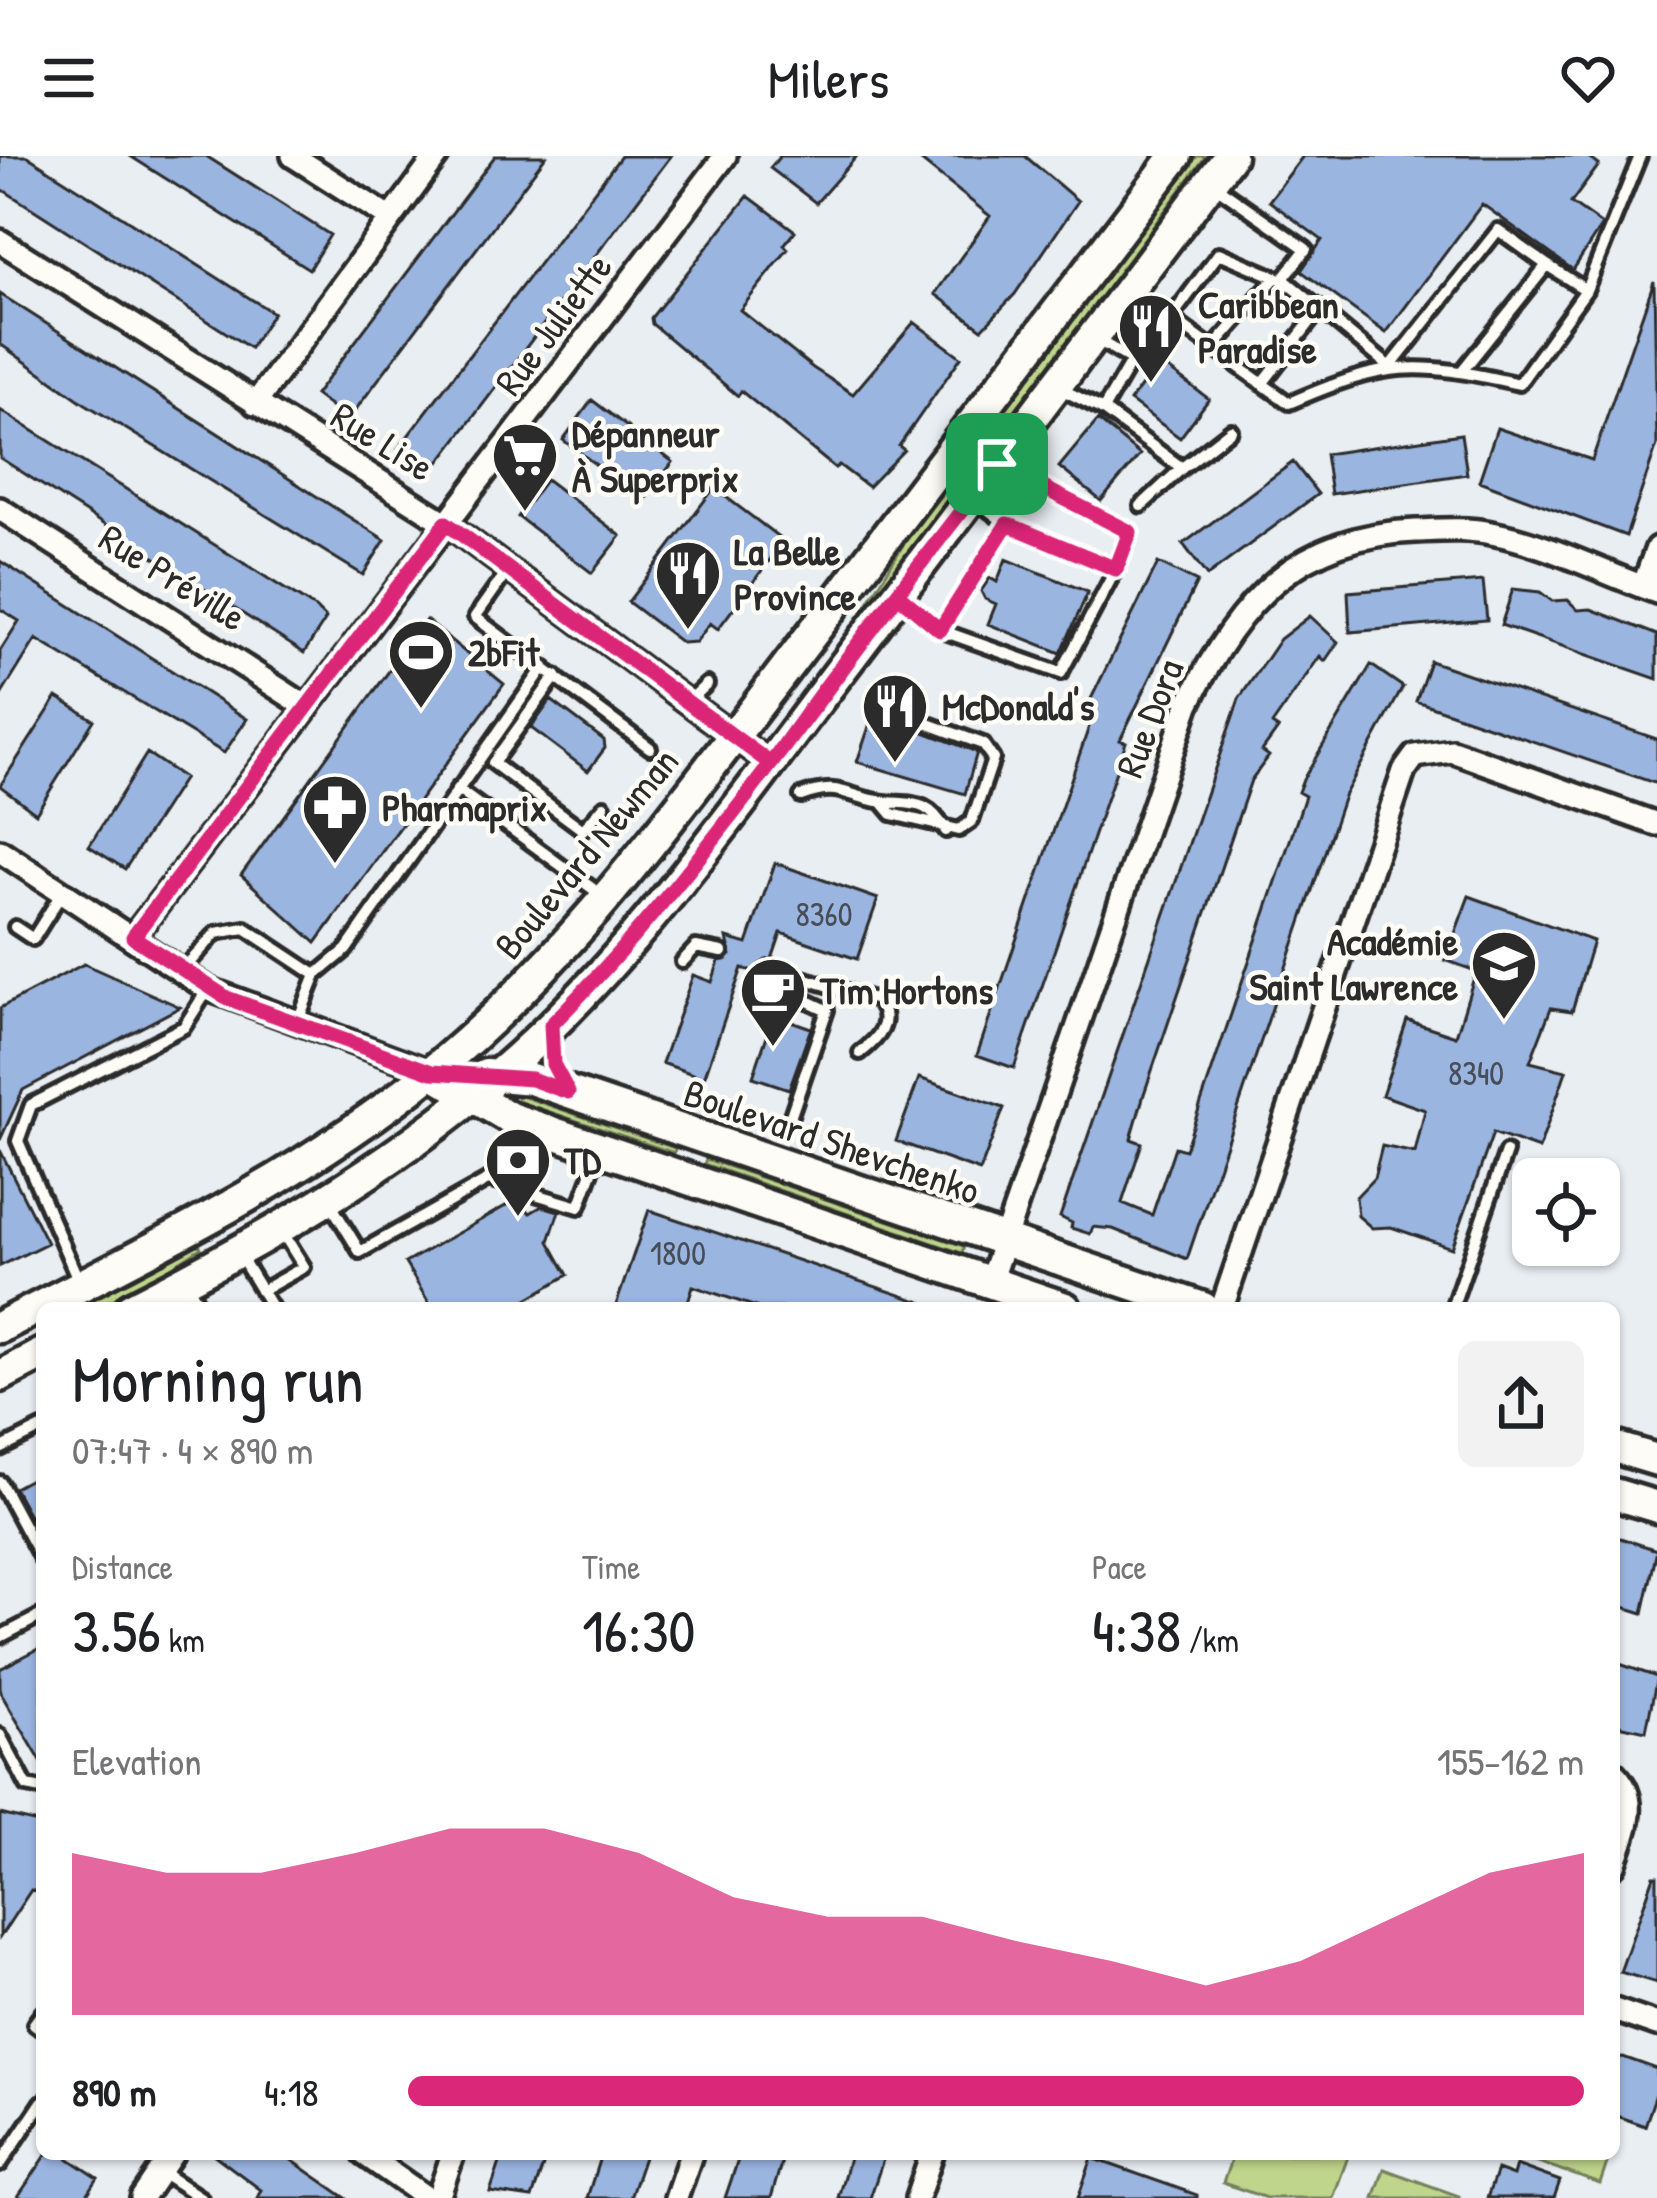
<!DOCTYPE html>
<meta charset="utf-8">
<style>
body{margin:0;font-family:"Patrick Hand",sans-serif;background:#f2f2f2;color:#202124;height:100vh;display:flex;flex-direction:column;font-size:45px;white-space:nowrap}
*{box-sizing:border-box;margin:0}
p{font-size:39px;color:#757577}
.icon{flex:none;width:66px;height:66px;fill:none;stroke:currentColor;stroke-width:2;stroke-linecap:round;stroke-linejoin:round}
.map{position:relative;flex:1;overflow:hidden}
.panel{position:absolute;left:36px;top:1146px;width:1584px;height:858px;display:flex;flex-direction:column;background:#fff;border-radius:18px;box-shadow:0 3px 9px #0004}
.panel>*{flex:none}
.controls{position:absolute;left:1512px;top:1002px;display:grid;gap:24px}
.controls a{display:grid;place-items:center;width:108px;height:108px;border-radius:18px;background:#fff;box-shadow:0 3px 9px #0004;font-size:60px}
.pin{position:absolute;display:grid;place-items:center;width:102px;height:102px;color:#fff;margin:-51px;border-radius:24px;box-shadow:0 6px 18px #0006}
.round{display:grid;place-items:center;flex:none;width:126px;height:126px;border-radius:18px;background:#f2f2f2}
.head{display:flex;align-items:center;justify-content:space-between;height:204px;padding:0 36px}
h1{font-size:66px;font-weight:600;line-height:90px}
.metrics{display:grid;grid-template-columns:repeat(3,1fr);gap:18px;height:204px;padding:12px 36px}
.metrics div{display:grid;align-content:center}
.metrics b{font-size:60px;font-weight:600}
.metrics small{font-size:33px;font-weight:400}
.metrics p{font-size:33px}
.chart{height:336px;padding:24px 36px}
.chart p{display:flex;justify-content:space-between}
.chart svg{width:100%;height:216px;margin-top:12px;fill:#db2777;opacity:.7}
ul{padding:0 36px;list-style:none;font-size:39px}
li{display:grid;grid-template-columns:192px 144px 1fr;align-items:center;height:90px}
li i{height:30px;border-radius:15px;background:#db2777}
header{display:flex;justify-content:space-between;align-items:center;height:156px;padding:0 36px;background:#fff;font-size:54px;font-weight:600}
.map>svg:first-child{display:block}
.green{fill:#bed58b;stroke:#74805b;stroke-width:3}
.building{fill:#9bb5e1;stroke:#2b2b2b;stroke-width:3}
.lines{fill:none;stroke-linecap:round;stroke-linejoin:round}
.lane-casing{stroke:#2b2b2b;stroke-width:20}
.street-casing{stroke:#2b2b2b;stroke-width:30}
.secondary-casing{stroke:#2b2b2b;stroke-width:39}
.lane{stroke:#fdfcf7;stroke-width:10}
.street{stroke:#fdfcf7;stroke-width:21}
.secondary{stroke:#fdfcf7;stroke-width:30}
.route-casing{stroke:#fff;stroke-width:24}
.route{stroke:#db2777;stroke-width:15}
.labels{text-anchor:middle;stroke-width:9;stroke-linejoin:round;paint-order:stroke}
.number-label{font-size:33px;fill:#474e58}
.poi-label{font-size:39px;font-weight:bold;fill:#2b2b2b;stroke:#fdfcf7;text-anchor:start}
.street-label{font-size:39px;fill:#2b2b2b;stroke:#fdfcf7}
</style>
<header><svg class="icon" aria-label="menu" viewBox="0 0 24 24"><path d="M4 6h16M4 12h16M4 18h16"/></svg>Milers<svg class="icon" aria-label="heart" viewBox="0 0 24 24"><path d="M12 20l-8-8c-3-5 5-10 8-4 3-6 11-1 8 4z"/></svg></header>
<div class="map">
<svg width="1657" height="2042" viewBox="0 0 1657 2042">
<rect width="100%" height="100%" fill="#e9eef3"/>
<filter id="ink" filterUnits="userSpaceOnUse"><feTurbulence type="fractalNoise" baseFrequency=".00833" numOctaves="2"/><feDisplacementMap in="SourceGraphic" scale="24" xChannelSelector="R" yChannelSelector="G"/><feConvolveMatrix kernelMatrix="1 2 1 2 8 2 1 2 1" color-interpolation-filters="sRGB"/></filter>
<g filter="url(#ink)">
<path class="green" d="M1197,0H1206L855,468L903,389Z
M519,939L675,992L674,997L517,945Z
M706,1003L964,1090L962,1097L704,1008Z
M199,1088L201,1092C167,1113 116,1152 75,1152Z
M1233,1998H1349L1333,2042H1266L1223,2027Z
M1516,1998H1610L1600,2028Z
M1384,2013L1459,2040L1458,2042H1374Z"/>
<path class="building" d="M0,0H27L273,157L250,192L0,32Z
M130,0H206L330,79L309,113Z
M495,0H546L348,264L315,239Z
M621,0H671L431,317L398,293Z
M780,0H857L816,47L770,12Z
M915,0H1025L1078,45L1015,138L982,173L935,138L990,60Z
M1303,0H1587L1599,9L1571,47L1602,69L1573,114L1482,48L1386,177L1301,115L1322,84L1269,45Z
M748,40L795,75L784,89L788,93L740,154L813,212L853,238L914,166L961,201L899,290L904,294L868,331L839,309L835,312L741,235L738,240L652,168L651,162Z
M1654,125L1657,289L1626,380L1479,325L1497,272L1592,304Z
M0,138L385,384L363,419L84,247L0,188Z
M1159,206L1209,243L1180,282L1130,245Z
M592,244L673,306L644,345L563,284Z
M0,254L315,452L326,463L304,497L0,302Z
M1098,264L1140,299L1101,345L1059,311Z
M1461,278L1467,318L1331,338L1325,298Z
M1293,306L1318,338L1207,420L1183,388Z
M546,323L621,380L592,417L518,361Z
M714,332L784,385L718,473L710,467L696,486L682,487L628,446Z
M1006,403L1088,436L1061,497L988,468L996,448L985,443L981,435L990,422L997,426Z
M0,405L247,563L224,597L36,483L0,541V495L19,465L0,453Z
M1158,407L1197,426L1120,584L1126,586L1014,912L977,899L1093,559L1085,555Z
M1483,425L1487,464L1350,476L1348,436Z
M1513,433L1540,436L1552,445L1568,444L1578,454L1591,453L1657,479V523L1501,469Z
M1310,460L1338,486L1325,505L1320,500L1272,569L1278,573L1262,595L1269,600L1251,624L1144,938L1131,983L1142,987L1122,1047L1152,1059L1175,991L1185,994L1305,640L1298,636L1303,623L1371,509L1403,531L1344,640L1187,1103L1113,1073L1093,1071L1090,1078L1071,1072L1072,1067L1060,1061L1239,543L1280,483Z
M426,464L504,528L316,787L241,719Z
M1430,505L1657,583V628L1416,545Z
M57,541L94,564L36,657L0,630Z
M551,544L604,584L605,592L588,615L531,572Z
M880,559L977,596L965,638L857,606L872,562Z
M147,597L184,622L125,713L89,690Z
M775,707L878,743L857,803L781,777L772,803L760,808L762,819L742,812L704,922L662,907L693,819L712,826L719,805L731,799L727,782L747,788Z
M1469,740L1593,785L1572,855L1551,852L1530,906L1566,915L1539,993L1493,977L1452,1092L1391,1071L1372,1072L1358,1060L1356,1041L1374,1022L1382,990L1415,997L1425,954L1382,939L1407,864L1456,880L1476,815L1445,804Z
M84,808L180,851L23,934L0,984V852Z
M774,859L811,872L789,933L753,921Z
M919,922L1004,952L980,1015L896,985Z
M0,994L47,1087L0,1110Z
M518,1043L530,1057L542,1050L559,1055L549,1085L568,1119L512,1152H432L405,1107Z
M649,1054L930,1149V1152H759L693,1130L686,1152H615Z
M42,1317V1383L14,1332Z
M1614,1380L1657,1394L1643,1457L1614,1448Z
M42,1491V1607L0,1536V1513Z
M1614,1506L1657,1521L1646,1575L1614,1568Z
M0,1658L42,1668V1737L31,1734L0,1781Z
M1654,1720H1657V1827L1620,1816Z
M1623,1901L1657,1913V1935L1645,1970L1614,1959V1902Z
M47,1998H62L98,2022L85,2042H17Z
M213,1998H283L346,2042H257L261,2034Z
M503,1998H547L532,2042L490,2036Z
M601,1998H645L630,2042H587Z
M740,1998H784L771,2042H725Z
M850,1998H885L870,2042H838Z
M1092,2002L1197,2039V2042H1078Z
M1516,2009L1560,2025L1554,2042H1487L1497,2014L1513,2020Z"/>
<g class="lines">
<defs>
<path id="lane" d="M1213,28L1306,93L1282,124
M1547,109L1586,134
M1096,183L1132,204L1103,254
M1213,192L1276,121
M1390,211L1287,126L1219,97L1171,162L1289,247C1386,205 1415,204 1519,228L1586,134L1640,0
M1390,211L1498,74L1547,109L1462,215
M1262,228L1321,152
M1059,232L1103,254L1182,312L1231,274
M1000,310L1130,376L1116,413
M975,344L1007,368L1116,413L1061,517L940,474L1007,368
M1141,350L1182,312
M509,413L475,461L650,592
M900,441L940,474
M556,520L493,607L583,674L604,650
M688,546L707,528
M457,633L604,741
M801,640C840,626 842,639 878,645C910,650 926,640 946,675
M882,646L892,658L959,674L972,665L993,603L983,588L896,556L890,543L894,522
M15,771L33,783L63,735
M682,806L696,791L722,796
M769,812L877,844C895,866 878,883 860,897
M181,816L216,777L245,772L316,819
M756,831L795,839L827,854L789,965
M297,867L316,819L346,794L544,511
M330,1047L360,1096L488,1024L579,1051L600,994
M239,1098L272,1152
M186,1127L201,1152
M80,1128L18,985L31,949L184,871L208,833
M261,1135L304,1111L281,1074
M1452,1152L1506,996
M0,1293L42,1272
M0,1326L42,1404
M0,1481L42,1459
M0,1579L27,1630L42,1633
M42,1857L34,1868L42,1874
M0,2009L42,1946
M160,2015L201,2042"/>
<path id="street" d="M293,0L390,62
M0,85L446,367L771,608
M255,248L437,0
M0,353L307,551
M1643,431L1657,392
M0,695L208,833L432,916
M133,781L725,0
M990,1126L1188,549C1237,447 1297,379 1416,375C1440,374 1467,372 1491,377C1546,387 1603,417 1657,436
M1222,1152L1404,615L1415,600L1452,595L1657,668
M1614,1617C1642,1645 1625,1676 1614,1709
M1614,1854L1657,1869
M364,1998L427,2042
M142,2042L172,1998
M438,2042L453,1998
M676,2042L691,1998
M917,2042L932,1998"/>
<path id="secondary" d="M432,916L510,962L1065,1152
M486,919L531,923L1203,1152
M131,1152C261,1086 386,1015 497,920C628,808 727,664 831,527C964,351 1097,176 1230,0
M0,1171C150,1094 304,1020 435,913C568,804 666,668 770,533C906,356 1040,177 1176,0
M0,1220L42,1198
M1614,1291L1657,1304
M1614,1338L1657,1351"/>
</defs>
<use href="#lane" class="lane-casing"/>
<use href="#street" class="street-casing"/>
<use href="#secondary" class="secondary-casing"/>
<use href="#lane" class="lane"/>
<use href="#street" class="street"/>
<use href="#secondary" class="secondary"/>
</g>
</g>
<g class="lines" filter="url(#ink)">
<defs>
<path id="route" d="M997,308C922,408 841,505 771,608L446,367L133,781L227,842L432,916L531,923L568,936L553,908L551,869C682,738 786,585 898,439L940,474L1007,368L1116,413L1130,376L997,308"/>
</defs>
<use href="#route" class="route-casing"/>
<use href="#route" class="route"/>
</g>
<defs>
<symbol id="restaurant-pin" viewBox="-11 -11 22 30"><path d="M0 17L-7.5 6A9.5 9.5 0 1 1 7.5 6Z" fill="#2b2b2b" stroke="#fdfcf7"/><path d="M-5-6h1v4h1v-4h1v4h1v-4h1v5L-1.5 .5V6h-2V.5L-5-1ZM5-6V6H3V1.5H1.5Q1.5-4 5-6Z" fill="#fff"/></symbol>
<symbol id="supermarket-pin" viewBox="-11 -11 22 30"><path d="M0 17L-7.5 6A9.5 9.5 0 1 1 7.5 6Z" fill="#2b2b2b" stroke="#fdfcf7"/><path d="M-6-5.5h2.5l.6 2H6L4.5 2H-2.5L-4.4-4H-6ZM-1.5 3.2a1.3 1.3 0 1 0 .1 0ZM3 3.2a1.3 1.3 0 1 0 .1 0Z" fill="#fff"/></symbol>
<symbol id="stadium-pin" viewBox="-11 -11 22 30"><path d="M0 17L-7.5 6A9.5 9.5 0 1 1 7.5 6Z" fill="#2b2b2b" stroke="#fdfcf7"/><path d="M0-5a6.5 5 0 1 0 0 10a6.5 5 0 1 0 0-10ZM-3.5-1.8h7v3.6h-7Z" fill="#fff"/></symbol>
<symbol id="pharmacy-pin" viewBox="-11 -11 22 30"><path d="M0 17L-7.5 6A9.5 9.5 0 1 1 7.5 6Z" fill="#2b2b2b" stroke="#fdfcf7"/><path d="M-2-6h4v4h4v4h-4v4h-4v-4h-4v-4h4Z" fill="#fff"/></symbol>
<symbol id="school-pin" viewBox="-11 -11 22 30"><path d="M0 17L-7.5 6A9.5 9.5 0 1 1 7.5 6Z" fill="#2b2b2b" stroke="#fdfcf7"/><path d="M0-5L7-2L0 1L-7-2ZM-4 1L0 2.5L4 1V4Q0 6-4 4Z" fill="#fff"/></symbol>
<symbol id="cafe-pin" viewBox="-11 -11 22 30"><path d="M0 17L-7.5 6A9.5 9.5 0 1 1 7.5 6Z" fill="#2b2b2b" stroke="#fdfcf7"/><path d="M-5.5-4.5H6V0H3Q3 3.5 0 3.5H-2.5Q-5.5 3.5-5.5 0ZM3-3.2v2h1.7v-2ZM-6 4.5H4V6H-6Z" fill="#fff"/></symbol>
<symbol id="bank-pin" viewBox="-11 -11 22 30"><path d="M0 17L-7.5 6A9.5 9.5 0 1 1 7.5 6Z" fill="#2b2b2b" stroke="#fdfcf7"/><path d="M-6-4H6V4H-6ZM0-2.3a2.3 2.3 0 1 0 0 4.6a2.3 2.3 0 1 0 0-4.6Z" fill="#fff"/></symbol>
</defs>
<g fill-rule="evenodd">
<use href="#restaurant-pin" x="1113" y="132" width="76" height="104"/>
<use href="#supermarket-pin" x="487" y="261" width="76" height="104"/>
<use href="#restaurant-pin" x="650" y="379" width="76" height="104"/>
<use href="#stadium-pin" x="383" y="458" width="76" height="104"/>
<use href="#restaurant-pin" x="857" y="512" width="76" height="104"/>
<use href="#pharmacy-pin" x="297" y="613" width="76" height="104"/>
<use href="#school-pin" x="1466" y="769" width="76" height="104"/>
<use href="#cafe-pin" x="735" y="796" width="76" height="104"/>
<use href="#bank-pin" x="480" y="966" width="76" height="104"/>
</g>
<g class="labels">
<g class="number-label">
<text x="824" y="770">8360</text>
<text x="1476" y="929">8340</text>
<text x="678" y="1109">1800</text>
</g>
<g class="poi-label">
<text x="1198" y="162">Caribbean<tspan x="1198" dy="45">Paradise</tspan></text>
<text x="572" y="291">Dépanneur<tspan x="572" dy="45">À Superprix</tspan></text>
<text x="734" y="409">La Belle<tspan x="734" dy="45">Province</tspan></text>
<text x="468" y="510">2bFit</text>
<text x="942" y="564">McDonald's</text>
<text x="382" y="665">Pharmaprix</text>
<text x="1458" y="799" text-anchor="end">Académie<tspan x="1458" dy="45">Saint Lawrence</tspan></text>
<text x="820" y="848">Tim Hortons</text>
<text x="564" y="1018">TD</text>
</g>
<g class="street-label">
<text transform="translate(553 168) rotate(-53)" y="14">Rue Juliette</text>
<text transform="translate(383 285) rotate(32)" y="14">Rue Lise</text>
<text transform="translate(173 421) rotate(32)" y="14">Rue Préville</text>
<text transform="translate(1149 562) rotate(-69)" y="14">Rue Dora</text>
<text transform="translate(586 697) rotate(-50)" y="14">Boulevard Newman</text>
<text transform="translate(832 985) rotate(19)" y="14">Boulevard Shevchenko</text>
</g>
</g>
</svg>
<div class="controls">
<a><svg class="icon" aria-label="locate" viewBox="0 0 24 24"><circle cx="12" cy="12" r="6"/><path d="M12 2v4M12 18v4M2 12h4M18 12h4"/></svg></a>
</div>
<div class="pin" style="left:997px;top:308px;background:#1e9e55"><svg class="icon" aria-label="arrive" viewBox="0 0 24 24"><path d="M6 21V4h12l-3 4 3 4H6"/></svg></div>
<section class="panel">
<div class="head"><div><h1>Morning run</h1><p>07:47 · 4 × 890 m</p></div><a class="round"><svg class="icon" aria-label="share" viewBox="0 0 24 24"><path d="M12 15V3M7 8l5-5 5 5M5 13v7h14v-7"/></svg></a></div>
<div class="metrics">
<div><p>Distance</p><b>3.56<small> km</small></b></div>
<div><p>Time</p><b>16:30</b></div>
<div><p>Pace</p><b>4:38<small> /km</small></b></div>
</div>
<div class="chart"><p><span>Elevation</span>155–162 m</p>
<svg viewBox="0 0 160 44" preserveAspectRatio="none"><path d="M0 44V11L10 15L20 15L30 11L40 6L50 6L60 11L70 20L80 24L90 24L100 29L110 33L120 38L130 33L140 24L150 15L160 11V44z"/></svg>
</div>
<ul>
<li><b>890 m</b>4:18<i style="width:100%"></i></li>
</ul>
</section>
</div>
